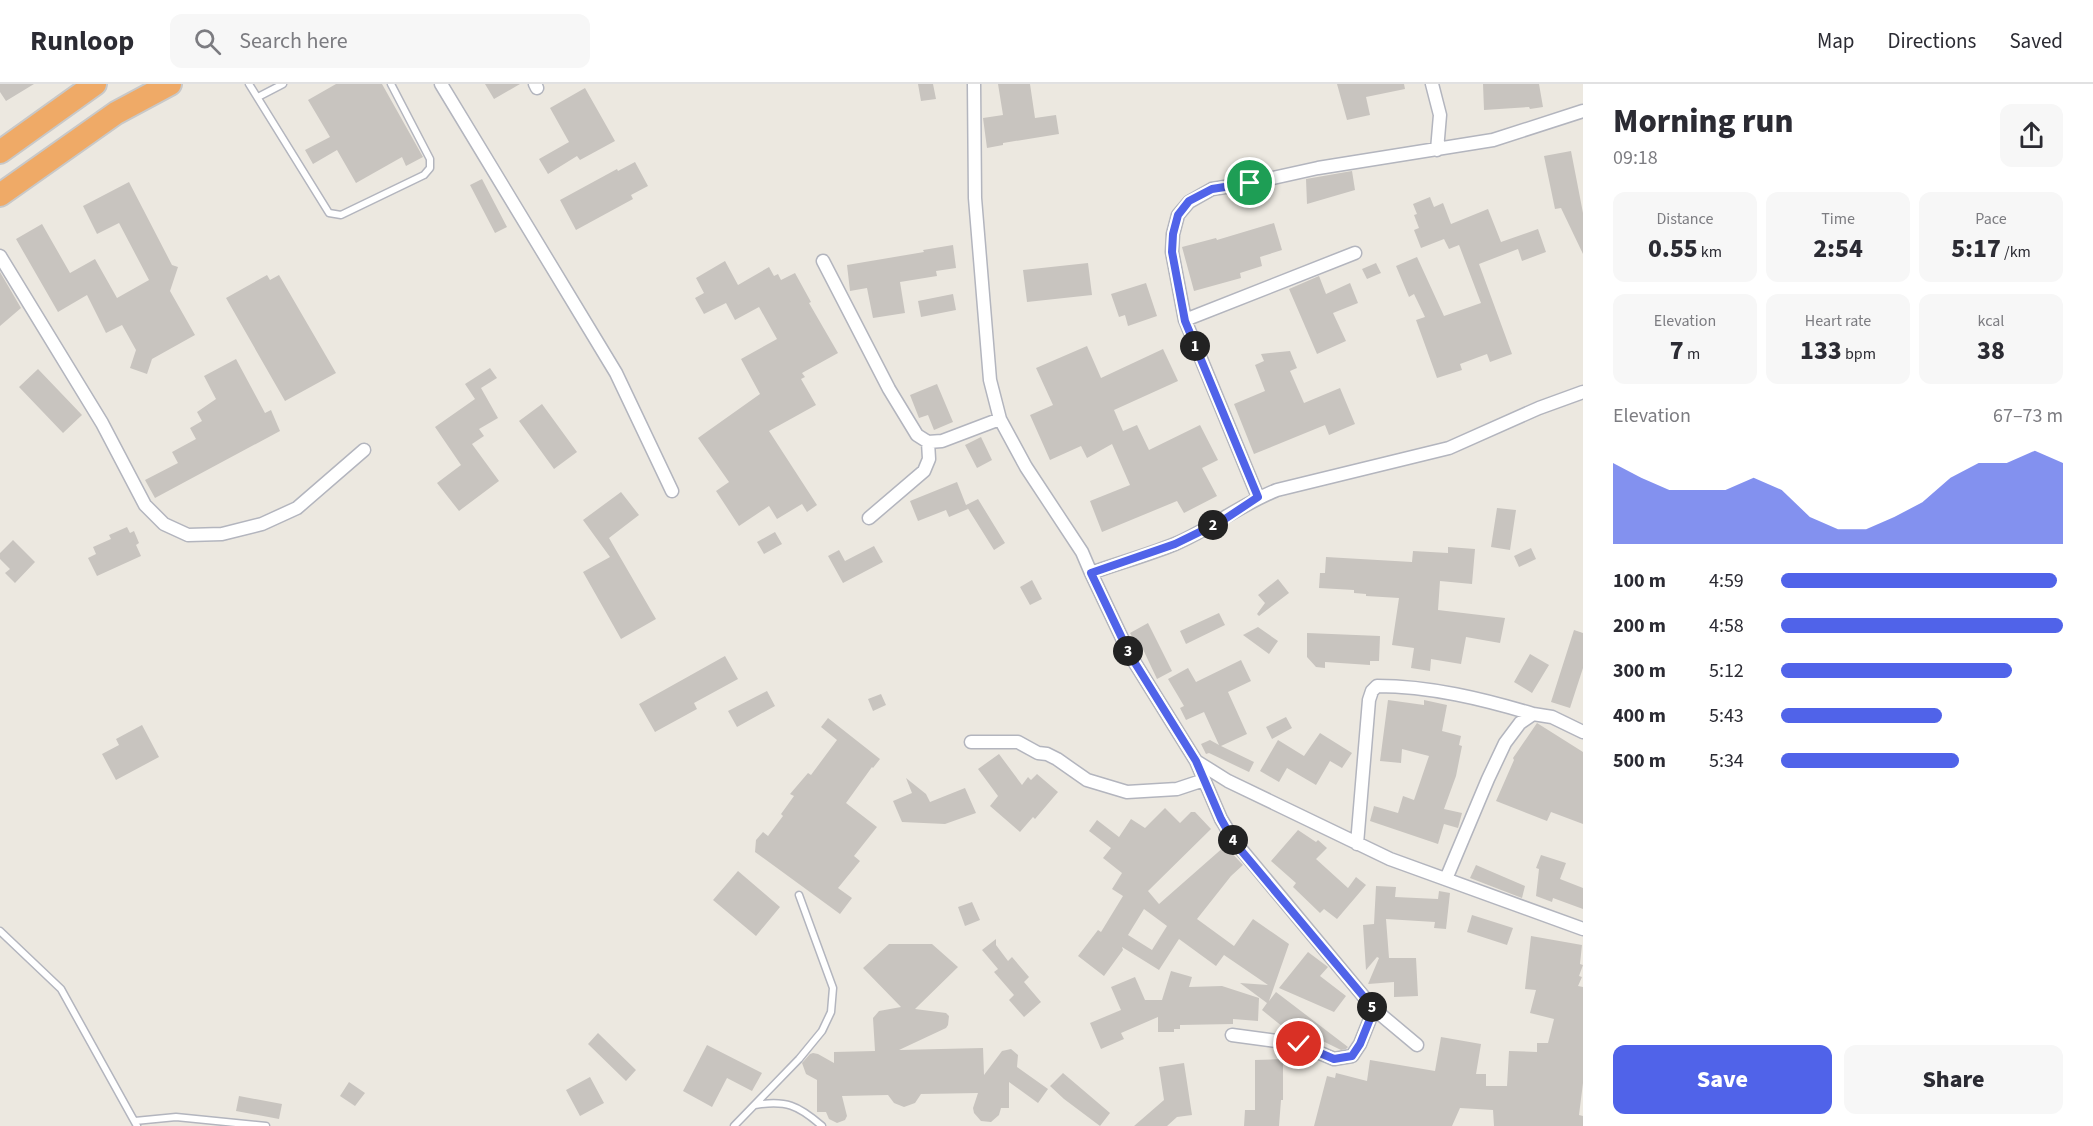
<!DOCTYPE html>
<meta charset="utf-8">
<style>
body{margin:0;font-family:"Source Sans 3",sans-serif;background:#f7f7f7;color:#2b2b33;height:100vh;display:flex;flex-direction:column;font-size:22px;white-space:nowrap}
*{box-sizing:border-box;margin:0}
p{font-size:20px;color:#7c7c81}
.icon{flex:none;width:33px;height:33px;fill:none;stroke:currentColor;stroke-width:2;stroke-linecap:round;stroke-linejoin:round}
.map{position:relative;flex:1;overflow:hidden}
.sheet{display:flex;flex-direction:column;background:#fff;width:510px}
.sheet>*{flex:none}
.pin{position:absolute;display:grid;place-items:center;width:51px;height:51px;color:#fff;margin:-26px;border:3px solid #fff;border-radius:50%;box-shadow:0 2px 6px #0007}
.km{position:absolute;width:30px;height:30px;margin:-15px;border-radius:50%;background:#222;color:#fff;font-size:16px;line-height:30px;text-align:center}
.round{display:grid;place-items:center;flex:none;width:63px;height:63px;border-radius:12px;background:#f7f7f7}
.headline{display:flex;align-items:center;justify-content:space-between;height:102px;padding:0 30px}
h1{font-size:33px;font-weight:800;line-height:45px}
.metrics{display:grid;grid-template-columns:repeat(3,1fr);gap:9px;height:102px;padding:6px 30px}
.metrics div{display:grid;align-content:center;border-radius:12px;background:#f7f7f7;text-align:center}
.metrics b{font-size:26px;font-weight:800}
.metrics small{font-size:16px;font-weight:400}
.metrics p{font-size:16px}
.chart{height:168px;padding:12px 30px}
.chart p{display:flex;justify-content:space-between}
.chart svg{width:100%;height:108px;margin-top:6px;fill:#5063e9;opacity:.7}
.cta{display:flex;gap:12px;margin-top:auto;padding:12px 30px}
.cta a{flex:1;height:69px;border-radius:12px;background:#5063e9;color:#fff;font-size:24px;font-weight:800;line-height:69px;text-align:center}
.cta a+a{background:#f7f7f7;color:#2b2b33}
ul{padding:0 30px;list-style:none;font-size:20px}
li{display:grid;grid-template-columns:96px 72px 1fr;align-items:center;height:45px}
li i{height:15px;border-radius:8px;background:#5063e9}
header{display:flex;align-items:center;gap:36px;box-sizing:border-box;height:84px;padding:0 30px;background:#fff;border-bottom:2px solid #e1e1e2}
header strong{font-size:28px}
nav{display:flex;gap:33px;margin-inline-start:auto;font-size:21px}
.search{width:420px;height:54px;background:#f7f7f7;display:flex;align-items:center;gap:15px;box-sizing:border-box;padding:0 21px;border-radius:12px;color:#7c7c81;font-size:22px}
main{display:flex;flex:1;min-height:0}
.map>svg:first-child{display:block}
.building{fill:#c8c4bf;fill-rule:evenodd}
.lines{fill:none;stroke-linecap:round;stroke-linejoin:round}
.lane-casing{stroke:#b3b5be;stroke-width:9}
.street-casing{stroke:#b3b5be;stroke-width:15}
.highway-casing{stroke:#c8c8c8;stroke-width:26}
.lane{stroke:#fff;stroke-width:6}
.street{stroke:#fff;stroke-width:12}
.highway{stroke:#efaa67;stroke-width:22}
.route-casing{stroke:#fff;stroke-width:12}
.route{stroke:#5063e9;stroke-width:8}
</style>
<header>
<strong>Runloop</strong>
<div class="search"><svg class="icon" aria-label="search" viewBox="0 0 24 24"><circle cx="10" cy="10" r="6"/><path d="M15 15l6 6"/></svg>Search here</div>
<nav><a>Map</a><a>Directions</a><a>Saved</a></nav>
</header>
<main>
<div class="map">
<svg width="1583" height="1042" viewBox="0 0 1583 1042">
<rect width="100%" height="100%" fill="#ece8e0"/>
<path class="building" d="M0,0H34L6,17L0,8Z
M336,0H382L423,73L406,82L402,73L356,99L337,66L313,80L305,66L330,53L308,16Z
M485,0H520L494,15Z
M918,0H933L936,15L921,17Z
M998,0H1030L1035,34L1056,31L1059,50L1003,59V61L987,64L983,34L1003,31Z
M1337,0H1404L1405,5L1366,13L1370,31L1347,36Z
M1483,0H1539L1543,23L1530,25L1529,23L1484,26Z
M585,4L615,57L580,76L577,72L548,90L539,75L569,58L550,24Z
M1571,67L1583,129V170L1561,124L1555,125L1544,72Z
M635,78L648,102L631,111L633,115L576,146L560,116L617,85L618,87Z
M1352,87L1355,106L1307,120L1306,95Z
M482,95L507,143L495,149L470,101Z
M129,98L172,181L178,183L170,207L195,251L152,275L147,290L130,284L136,266L122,241L106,249L87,211L58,228L16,155L42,140L70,189L95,175L117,214L149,196L119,139L97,150L83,122Z
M1430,113L1434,123L1443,119L1451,140L1488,125L1501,158L1538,145L1546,168L1522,177L1518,165L1479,180L1512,270L1490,278L1487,270L1460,280L1462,286L1437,294L1416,236L1425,233L1414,210L1409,213L1396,182L1417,173L1444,232L1481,219L1459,161L1449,165L1444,155L1421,164L1414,146L1419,144L1414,131L1417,130L1413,120Z
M1274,139L1282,166L1260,173L1262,182L1240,189L1241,194L1194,207L1182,163L1216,154L1217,156Z
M953,161L956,184L936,187L937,192L900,198L905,229L873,234L867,204L850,207L847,181L924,168L923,166Z
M725,177L738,201L769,183L774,192L778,190L781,196L795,189L811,218L809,219L838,269L802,289L805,293L801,295L816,321L769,347L817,421L807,428L802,420L777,435L769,422L739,442L716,407L729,398L698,354L760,310L741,275L777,255L759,223L735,236L726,219L704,230L695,214L704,209L696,194Z
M1088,179L1092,211L1027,218L1023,186Z
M1376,179L1381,189L1367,195L1362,185Z
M0,188L21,224L0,242Z
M267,191L270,196L279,191L336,289L285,317L226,214Z
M1319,192L1326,210L1350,199L1358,219L1333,229L1346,257L1317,270L1289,205Z
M1146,199L1157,232L1128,242L1125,231L1119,233L1111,210Z
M953,210L956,226L921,233L918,217Z
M1087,262L1101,294L1163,265L1178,297L1114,326L1123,347L1137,341L1149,366L1200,341L1218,376L1202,384L1217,412L1184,429L1177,417L1102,448L1090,417L1130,401L1112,360L1087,374L1081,362L1050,376L1030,331L1053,321L1036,284Z
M1290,267L1297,284L1290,287L1304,319L1340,304L1355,340L1329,351L1325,341L1254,370L1234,320L1265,307L1255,281L1264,277L1261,270Z
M236,275L265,329L271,326L280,347L155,414L145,396L178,379L172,368L196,355L190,344L202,337L197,328L216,315L204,292Z
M490,284L497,294L481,304L498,334L479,345L484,352L472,360L499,397L459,427L437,399L461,381L435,343L475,315L465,300Z
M38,285L82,331L63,349L19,303Z
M937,300L953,338L934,346L928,331L919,334L910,311Z
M542,320L577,368L554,385L519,337Z
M981,353L992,376L977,384L965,361Z
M957,398L966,421L978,415L1005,459L994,466L967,423L968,425L949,433L946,426L918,437L910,417Z
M621,408L639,431L609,454L656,535L621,555L583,488L610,473L583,436Z
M1497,424L1516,426L1510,466L1491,463Z
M127,443L130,449L134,447L139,459L136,461L141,472L97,492L88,474L96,470L93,463L111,455L109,451Z
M775,448L782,460L764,470L757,458Z
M13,456L35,478L15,499L5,489L10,485L0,475V469Z
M874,462L883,478L843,499L828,472L839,466L845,477Z
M1448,463L1475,465L1472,500L1440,497L1438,526L1505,534L1500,559L1466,553L1461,580L1431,575L1430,587L1411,584L1414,564L1392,561L1399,514L1366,512V510L1354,509V506L1319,504L1320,489H1325L1326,473L1412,478L1413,467L1448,469Z
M1531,464L1536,475L1519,483L1514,472Z
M1278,495L1289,509L1259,532L1257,530L1265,519L1258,511Z
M1032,496L1042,515L1030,521L1020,503Z
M1219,529L1225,541L1186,560L1180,547Z
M1148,539L1172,587L1157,595L1140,559L1136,560L1130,549Z
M1258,543L1278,557L1269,570L1243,551Z
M1574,546L1583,549V584L1570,624L1551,618Z
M1307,549L1380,552L1379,577H1370V581L1325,578V584L1316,583L1307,573Z
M1530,570L1549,581L1532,609L1514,598Z
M725,572L738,595L694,619L697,625L655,648L639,620Z
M1241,576L1251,597L1228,608L1247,650L1221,662L1254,678L1249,688L1209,669L1206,670L1201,660L1210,656L1219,661L1204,628L1186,636L1180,624L1184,622L1168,595L1188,584L1196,598Z
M767,607L775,622L737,643L728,627Z
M881,610L886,621L873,627L868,615Z
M1388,616L1424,621V616L1447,621L1442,647L1461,652L1459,661L1462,662L1456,692L1444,725L1462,729L1458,744L1444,740L1438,760L1370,737L1374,722L1398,729L1403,712L1414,716L1429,672L1402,665L1401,679L1380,677Z
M1286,633L1292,644L1272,655L1266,643Z
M828,634L880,675L873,684L872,683L846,719L877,743L854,772L860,777L838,804L852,814L840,830L755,768L756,756L763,748L768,752L783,732L781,730L794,712L790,710L808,689L811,691L837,656L821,643Z
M1537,639L1583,668V740L1551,728L1547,737L1496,717L1514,676L1513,674Z
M142,641L159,673L116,696L102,670L119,661L116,655Z
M1320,649L1352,669L1342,684L1330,677L1316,701L1287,684L1279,698L1260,687L1278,656L1304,672Z
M999,670L1022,701L1028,693L1031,696L1037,690L1058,708L1035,735L1033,733L1020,748L990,722L998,712L978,685Z
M906,694L926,710L930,718L965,704L976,729L945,740L902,738L893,717L912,709Z
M1165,724L1180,739L1191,728H1195L1211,745L1148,807L1159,820L1225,762L1243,781L1231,792L1197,835L1234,862L1253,835L1289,860L1269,917L1276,908L1348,963L1346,965L1341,966L1292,942L1288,947L1262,926L1267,919L1240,899L1268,901L1224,871L1216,882L1179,855L1159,886L1122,863L1123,866L1104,892L1078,872L1098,846L1101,848L1123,812L1112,805L1122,789L1103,774L1111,764L1089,747L1097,736L1119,753L1131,735L1145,744ZM1144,825L1167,842L1152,866L1128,851Z
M1298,746L1316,758L1318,756L1327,764L1316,775L1348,804L1356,793L1366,801L1337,835L1324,825L1320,829L1293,803L1296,799L1271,777Z
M1541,771L1566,779L1560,795L1583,804V825L1553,814L1552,818L1536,812L1539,785L1536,784Z
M1476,781L1525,802L1522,814L1470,794Z
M738,787L780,823L756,852L713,816Z
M1376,802L1396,803L1395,813L1438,815L1439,807L1450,809L1446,845L1434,844L1435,838L1386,835L1389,874H1416L1418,912L1394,913V898L1368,900L1379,874L1377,873L1366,886L1363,841L1374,840Z
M972,818L980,836L965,842L958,823Z
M1472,831L1513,844L1507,861L1467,848Z
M1531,852L1582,861L1580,880L1583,881L1579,892L1582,893L1578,902L1583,903V999L1579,1031L1583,1032V1042H1494L1493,1026L1460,1024L1452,1042H1314L1327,992L1335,994L1336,989L1367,997L1370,976L1435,987L1441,953L1481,960L1476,990H1486V1002H1507L1509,967L1537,968V959H1548L1554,935L1530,929L1536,906L1525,905Z
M996,855V861L1008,877L1012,873L1029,893L1024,898L1041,918L1024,933L1009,916L1014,911L994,888L998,885L982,866Z
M889,860H932L958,883L915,925L946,929L949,932L948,941L946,944L899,966L983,964L984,991L1002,967L1011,965L1018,971L1017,983L1048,1005L1038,1019L1009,998V1024H1001L999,1031L991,1038L981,1037L974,1029L973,1024L978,1009L921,1010L915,1019L904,1023L894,1019L888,1011L842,1012L847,1032L845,1036L837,1039L829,1035L826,1028H817V996L806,990L802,979L810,970L813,969L818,970L834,979V968L875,967L873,934L879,927L901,923L863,884Z
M1308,868L1328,883L1320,892L1346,912L1334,928L1279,904Z
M1171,887L1192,893L1189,903L1222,902L1259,914L1258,937L1233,935V940L1180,941V945H1174V948H1158V933L1121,949L1124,955L1101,965L1090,939L1121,926L1111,903L1135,893L1145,916H1162Z
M598,949L636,986L626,997L588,960Z
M707,961L762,989L752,1007L727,994L712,1023L683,1007Z
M1283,975V1016H1281L1279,1042H1244L1245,1026H1255V976Z
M1184,979L1192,1031L1177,1033L1167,1042H1134L1164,1016L1159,983Z
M1063,989L1110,1029L1100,1042L1064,1015L1050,1002Z
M590,993L604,1019L580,1032L566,1006Z
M349,998L365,1009L355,1022L340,1012Z
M239,1012L282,1020L279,1035L236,1027Z"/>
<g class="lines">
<defs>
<path id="lane" d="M249,0L329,129L341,131L424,91L430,84V75L391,0
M258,13L283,0
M0,847L61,905L137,1042
M755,1021C786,1016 798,1021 822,1042
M135,1037L176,1033L266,1042
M734,1042L799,975L822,947L831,928L833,904L799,811"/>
<path id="street" d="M441,0L616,289L672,407
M535,0L537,4
M974,0L975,114L990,296L1000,335L1026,383L1082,468L1091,489C1119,479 1148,471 1175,460C1211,445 1241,420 1277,406L1449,364L1539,324L1583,308
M1432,0L1440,31L1437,66
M0,172L102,339L145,421L164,440L188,451L222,450L262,440L297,424L364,366
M823,177L889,305L917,351L928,358L942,357L1000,335
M1185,236L1355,169
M1258,413L1185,236L1172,168L1173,150L1178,131L1189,118L1212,105L1250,99L1318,84L1493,56L1583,27
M869,434L924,387L929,375L928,358
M1091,489L1130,571L1196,677L1228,697L1390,775L1583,845
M971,658H1018L1038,669L1047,670L1057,675L1087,696L1127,708L1177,705L1204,696
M1196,677L1221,735L1235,758L1374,925L1417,961
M1357,760L1369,616L1372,607L1377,602C1430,602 1483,615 1533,630
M1446,795L1488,695L1505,659L1520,639L1533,630L1552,633L1583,648
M1232,951L1299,960L1334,975L1352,972L1360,960L1374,925"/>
<path id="highway" d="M0,68L95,0
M0,111L116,29L170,0"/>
</defs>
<use href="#lane" class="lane-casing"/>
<use href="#street" class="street-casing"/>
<use href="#highway" class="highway-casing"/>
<use href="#lane" class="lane"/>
<use href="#street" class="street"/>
<use href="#highway" class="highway"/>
</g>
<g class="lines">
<defs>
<path id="route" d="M1250,99L1212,105L1189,117L1178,131L1173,150L1172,168L1185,237L1258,413L1222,437L1175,460L1091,489L1130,571L1196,677L1221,735L1234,758L1374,925L1360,960L1352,972L1334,975L1299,960"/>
</defs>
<use href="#route" class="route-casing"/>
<use href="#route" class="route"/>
</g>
</svg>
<div class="pin" style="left:1250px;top:99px;background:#1e9e55"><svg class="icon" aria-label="arrive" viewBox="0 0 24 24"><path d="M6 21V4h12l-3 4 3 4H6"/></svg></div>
<div class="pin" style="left:1299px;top:960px;background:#d93025"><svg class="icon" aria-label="check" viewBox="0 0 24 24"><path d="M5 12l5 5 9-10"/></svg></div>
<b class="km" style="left:1195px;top:262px">1</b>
<b class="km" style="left:1213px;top:441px">2</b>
<b class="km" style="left:1128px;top:567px">3</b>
<b class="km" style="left:1233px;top:756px">4</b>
<b class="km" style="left:1372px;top:923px">5</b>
</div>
<section class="sheet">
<div class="headline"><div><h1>Morning run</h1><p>09:18</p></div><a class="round"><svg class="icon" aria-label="share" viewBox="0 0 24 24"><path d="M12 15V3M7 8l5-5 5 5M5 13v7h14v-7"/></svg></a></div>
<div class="metrics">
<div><p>Distance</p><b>0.55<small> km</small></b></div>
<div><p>Time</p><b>2:54</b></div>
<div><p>Pace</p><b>5:17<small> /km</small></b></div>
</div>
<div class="metrics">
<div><p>Elevation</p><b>7<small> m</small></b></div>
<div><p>Heart rate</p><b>133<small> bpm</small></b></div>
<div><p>kcal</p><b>38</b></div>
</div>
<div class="chart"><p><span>Elevation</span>67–73 m</p>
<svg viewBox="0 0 160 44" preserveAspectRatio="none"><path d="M0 44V11L10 17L20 22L30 22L40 22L50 17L60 22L70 33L80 38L90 38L100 33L110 27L120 17L130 11L140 11L150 6L160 11V44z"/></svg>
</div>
<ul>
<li><b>100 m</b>4:59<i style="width:98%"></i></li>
<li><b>200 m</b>4:58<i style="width:100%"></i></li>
<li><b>300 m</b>5:12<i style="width:82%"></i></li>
<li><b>400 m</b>5:43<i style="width:57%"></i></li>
<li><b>500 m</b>5:34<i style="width:63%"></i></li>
</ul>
<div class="cta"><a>Save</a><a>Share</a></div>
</section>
</main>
